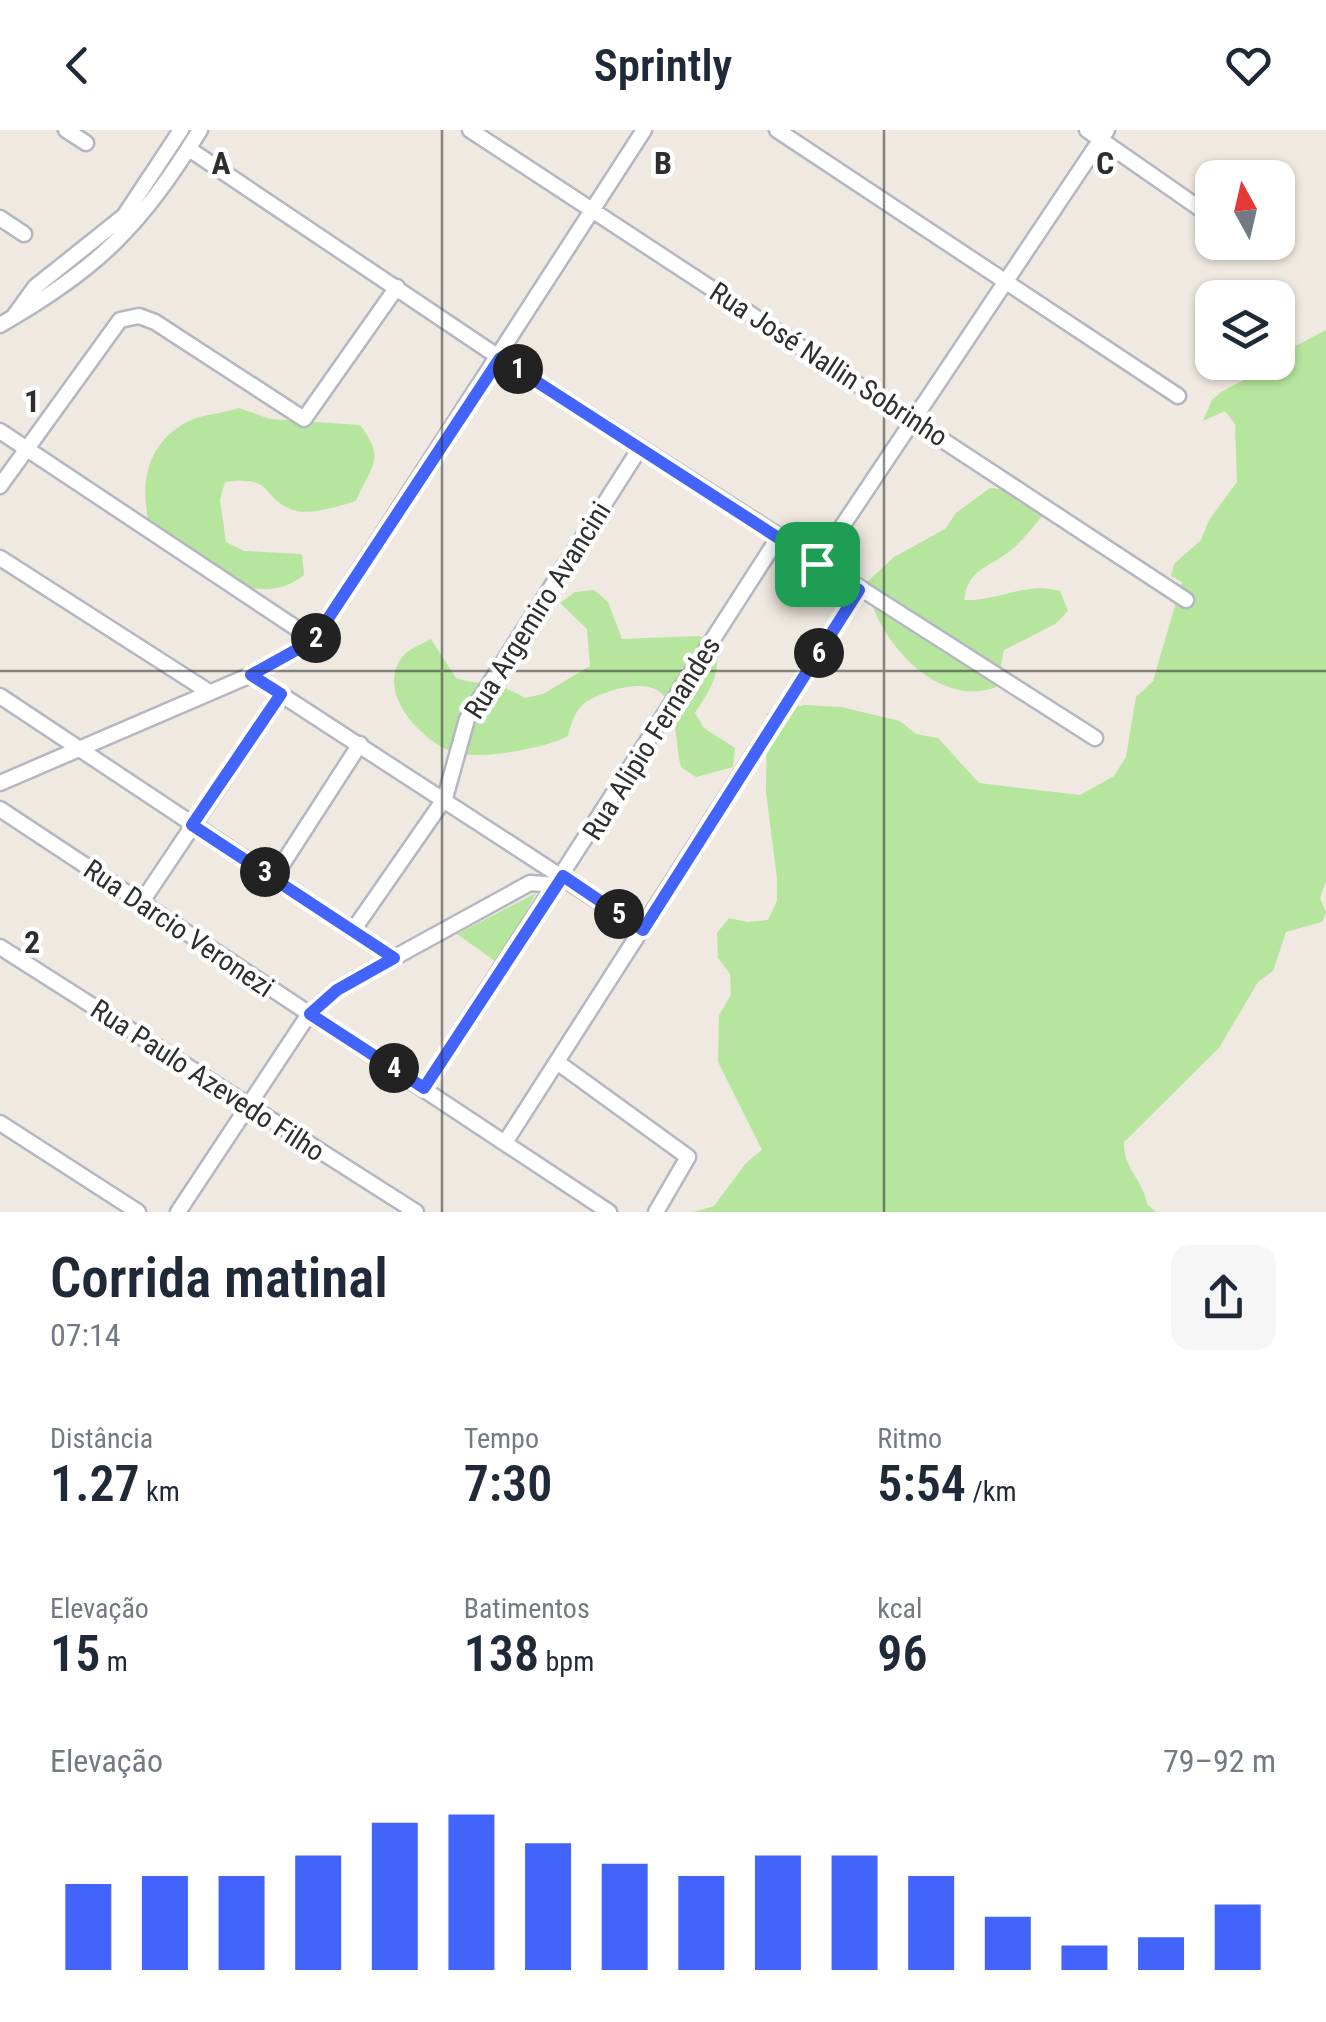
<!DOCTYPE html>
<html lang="pt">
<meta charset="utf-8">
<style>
body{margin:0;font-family:"Roboto Condensed",sans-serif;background:#f6f6f7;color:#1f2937;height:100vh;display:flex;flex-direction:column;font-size:38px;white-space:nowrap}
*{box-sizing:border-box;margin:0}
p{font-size:32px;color:#747a83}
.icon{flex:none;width:55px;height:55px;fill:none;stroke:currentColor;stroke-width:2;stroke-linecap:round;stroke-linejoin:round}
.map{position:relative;height:1082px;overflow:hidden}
.panel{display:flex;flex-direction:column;background:#fff;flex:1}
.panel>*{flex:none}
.needle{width:65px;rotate:352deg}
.buttons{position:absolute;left:1195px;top:30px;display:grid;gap:20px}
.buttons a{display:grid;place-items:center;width:100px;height:100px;border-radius:20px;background:#fff;box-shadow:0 2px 8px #0004;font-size:50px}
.pin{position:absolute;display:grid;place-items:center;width:85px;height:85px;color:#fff;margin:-42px;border-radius:20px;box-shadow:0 5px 15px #0006}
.km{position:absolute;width:50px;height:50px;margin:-25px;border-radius:50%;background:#222;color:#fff;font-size:28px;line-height:50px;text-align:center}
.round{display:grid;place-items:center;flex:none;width:105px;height:105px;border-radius:20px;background:#f6f6f7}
.headline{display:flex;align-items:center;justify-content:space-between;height:170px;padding:0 50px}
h1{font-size:55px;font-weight:600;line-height:75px}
.stats{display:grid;grid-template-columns:repeat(3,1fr);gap:15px;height:170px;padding:10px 50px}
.stats div{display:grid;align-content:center}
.stats b{font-size:50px;font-weight:600}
.stats small{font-size:28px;font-weight:400}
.stats p{font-size:28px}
.chart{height:280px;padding:20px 50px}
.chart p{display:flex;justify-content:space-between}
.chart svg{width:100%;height:180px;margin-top:10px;stroke:#4264fb;stroke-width:6}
header{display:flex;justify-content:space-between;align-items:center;height:130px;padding:0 50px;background:#fff;font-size:45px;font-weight:600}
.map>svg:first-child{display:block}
.green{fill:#b6e59e}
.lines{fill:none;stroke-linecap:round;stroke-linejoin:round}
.minor-casing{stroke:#b4b7c1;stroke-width:19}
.minor{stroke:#fff;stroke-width:14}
.route-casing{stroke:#fff;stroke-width:20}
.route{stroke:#4264fb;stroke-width:12}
.grid{fill:none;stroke:#2e2e2e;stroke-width:2.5;stroke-opacity:0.55}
.labels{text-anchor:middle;stroke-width:9;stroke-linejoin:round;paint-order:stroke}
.street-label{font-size:28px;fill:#2e2e2e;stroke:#fff}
.grid-label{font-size:32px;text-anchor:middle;font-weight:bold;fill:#2e2e2e;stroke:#fff;stroke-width:9;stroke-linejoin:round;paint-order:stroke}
</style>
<header><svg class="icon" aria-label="back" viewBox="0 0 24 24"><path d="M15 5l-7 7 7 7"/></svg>Sprintly<svg class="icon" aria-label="heart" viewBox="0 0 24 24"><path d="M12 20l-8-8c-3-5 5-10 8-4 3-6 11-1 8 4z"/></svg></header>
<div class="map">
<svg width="1326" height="1082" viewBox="0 0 1326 1082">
<rect width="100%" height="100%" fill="#efe9e1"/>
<path class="green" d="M1326,200V751L1320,768L1326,782L1322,792L1286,802L1273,841L1258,852L1219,918L1124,1012C1123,1039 1144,1051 1147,1074L1156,1082H693L714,1076L746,1033L762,1020L718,932L719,885L731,865L730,844L718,828L717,803L729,788L747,792L768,790L777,771V749L766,662L767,583L805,575L841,577L900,591L916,604L938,608L979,653L1080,665L1114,646L1126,627L1136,567L1153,551L1182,452L1171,446L1174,434L1201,410L1209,390L1237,352L1235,294L1225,281L1203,291L1212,270L1221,262L1278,232L1284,222Z
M239,278L270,289L360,295C387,330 370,337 356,371C339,376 309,386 293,380C259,367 275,345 225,352L220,370L226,412L244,421L302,424L304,445C255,484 199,433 153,407C138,362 142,313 191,290C205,284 224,283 239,278Z
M990,358L1017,361L1044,384C1033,397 1023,410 1011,420C988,439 968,438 964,470C998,471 1027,451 1060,461L1068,481L1055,494L1004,520L996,557C937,580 873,507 867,452L894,427L945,399L956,383Z
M594,460L608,472L622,509L698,506L715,511C722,542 712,557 695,583L704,598L735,618L733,637L696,647L681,637C675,615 678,577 660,562C643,548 603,561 586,572C575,580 571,594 568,606C546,618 478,631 453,622C421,611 373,560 404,525C410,518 423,514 431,509L456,548C487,558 492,548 525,568L543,564L590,536L587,499L560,473L575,462Z
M536,763L499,834L457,804Z"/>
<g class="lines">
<defs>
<path id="minor" d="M66,0L86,13
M470,0L1186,470
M777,0L1178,266
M1087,0L1212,87
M189,19L500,228L1095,608
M0,88L24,104
M14,186L35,157L124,86L181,0
M0,195C99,138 140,97 200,0
M0,301L314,510
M0,356L120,190L139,186L155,192L304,289L397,157
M0,428L209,562
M817,434L1107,0
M251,545L643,800
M0,566L394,828
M0,653L251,545L314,510L644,0
M0,679L609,1082
M274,747L360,614
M141,773L281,564
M354,799L445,668L467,589L640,318
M0,817L416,1082
M557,932L688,1027L656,1082
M424,958L778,408
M0,993L138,1082
M506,1011L859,460
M178,1082L309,884L337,859L530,753L558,755"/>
</defs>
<use href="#minor" class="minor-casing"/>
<use href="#minor" class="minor"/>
</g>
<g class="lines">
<defs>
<path id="route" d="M500,228L859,460L643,800L563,746L424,958L310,884L337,860L394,828L192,695L281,564L251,545L314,510Z"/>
</defs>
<use href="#route" class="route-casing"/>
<use href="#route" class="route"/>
</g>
<path class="grid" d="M442,0V1082M884,0V1082M0,541H1326"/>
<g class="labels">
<g class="street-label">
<text transform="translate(829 234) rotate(33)" y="10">Rua José Nallin Sobrinho</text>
<text transform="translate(537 480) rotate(-58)" y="10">Rua Argemiro Avancini</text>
<text transform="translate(651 608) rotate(-58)" y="10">Rua Alipio Fernandes</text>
<text transform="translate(179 798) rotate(34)" y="10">Rua Darcio Veronezi</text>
<text transform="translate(208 950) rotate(33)" y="10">Rua Paulo Azevedo Filho</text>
</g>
</g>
<g class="grid-label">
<text x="221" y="44">A</text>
<text x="663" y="44">B</text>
<text x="1105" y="44">C</text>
<text x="32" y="282">1</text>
<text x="32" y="823">2</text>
</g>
</svg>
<div class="buttons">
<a><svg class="needle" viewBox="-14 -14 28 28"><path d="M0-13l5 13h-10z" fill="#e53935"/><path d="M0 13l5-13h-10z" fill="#747a83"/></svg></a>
<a><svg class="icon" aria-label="layers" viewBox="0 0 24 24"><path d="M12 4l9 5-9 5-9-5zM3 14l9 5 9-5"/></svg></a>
</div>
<div class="pin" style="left:817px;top:434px;background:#1e9e55"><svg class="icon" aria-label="arrive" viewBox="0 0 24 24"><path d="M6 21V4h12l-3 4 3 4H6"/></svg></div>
<b class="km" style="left:518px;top:239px">1</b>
<b class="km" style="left:316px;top:508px">2</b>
<b class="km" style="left:265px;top:742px">3</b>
<b class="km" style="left:394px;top:938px">4</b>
<b class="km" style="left:619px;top:784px">5</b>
<b class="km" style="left:819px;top:523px">6</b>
</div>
<section class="panel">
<div class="headline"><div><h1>Corrida matinal</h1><p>07:14</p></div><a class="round"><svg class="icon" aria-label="share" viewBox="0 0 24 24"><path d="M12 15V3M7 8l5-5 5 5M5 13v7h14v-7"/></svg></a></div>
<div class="stats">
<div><p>Distância</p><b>1.27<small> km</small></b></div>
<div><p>Tempo</p><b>7:30</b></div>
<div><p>Ritmo</p><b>5:54<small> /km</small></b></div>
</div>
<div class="stats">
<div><p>Elevação</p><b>15<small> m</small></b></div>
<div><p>Batimentos</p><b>138<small> bpm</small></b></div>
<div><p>kcal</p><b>96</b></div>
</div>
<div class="chart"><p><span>Elevação</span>79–92 m</p>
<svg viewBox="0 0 160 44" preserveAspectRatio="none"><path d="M5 44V23M15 44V21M25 44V21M35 44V16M45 44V8M55 44V6M65 44V13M75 44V18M85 44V21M95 44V16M105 44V16M115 44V21M125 44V31M135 44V38M145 44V36M155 44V28"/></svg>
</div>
</section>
